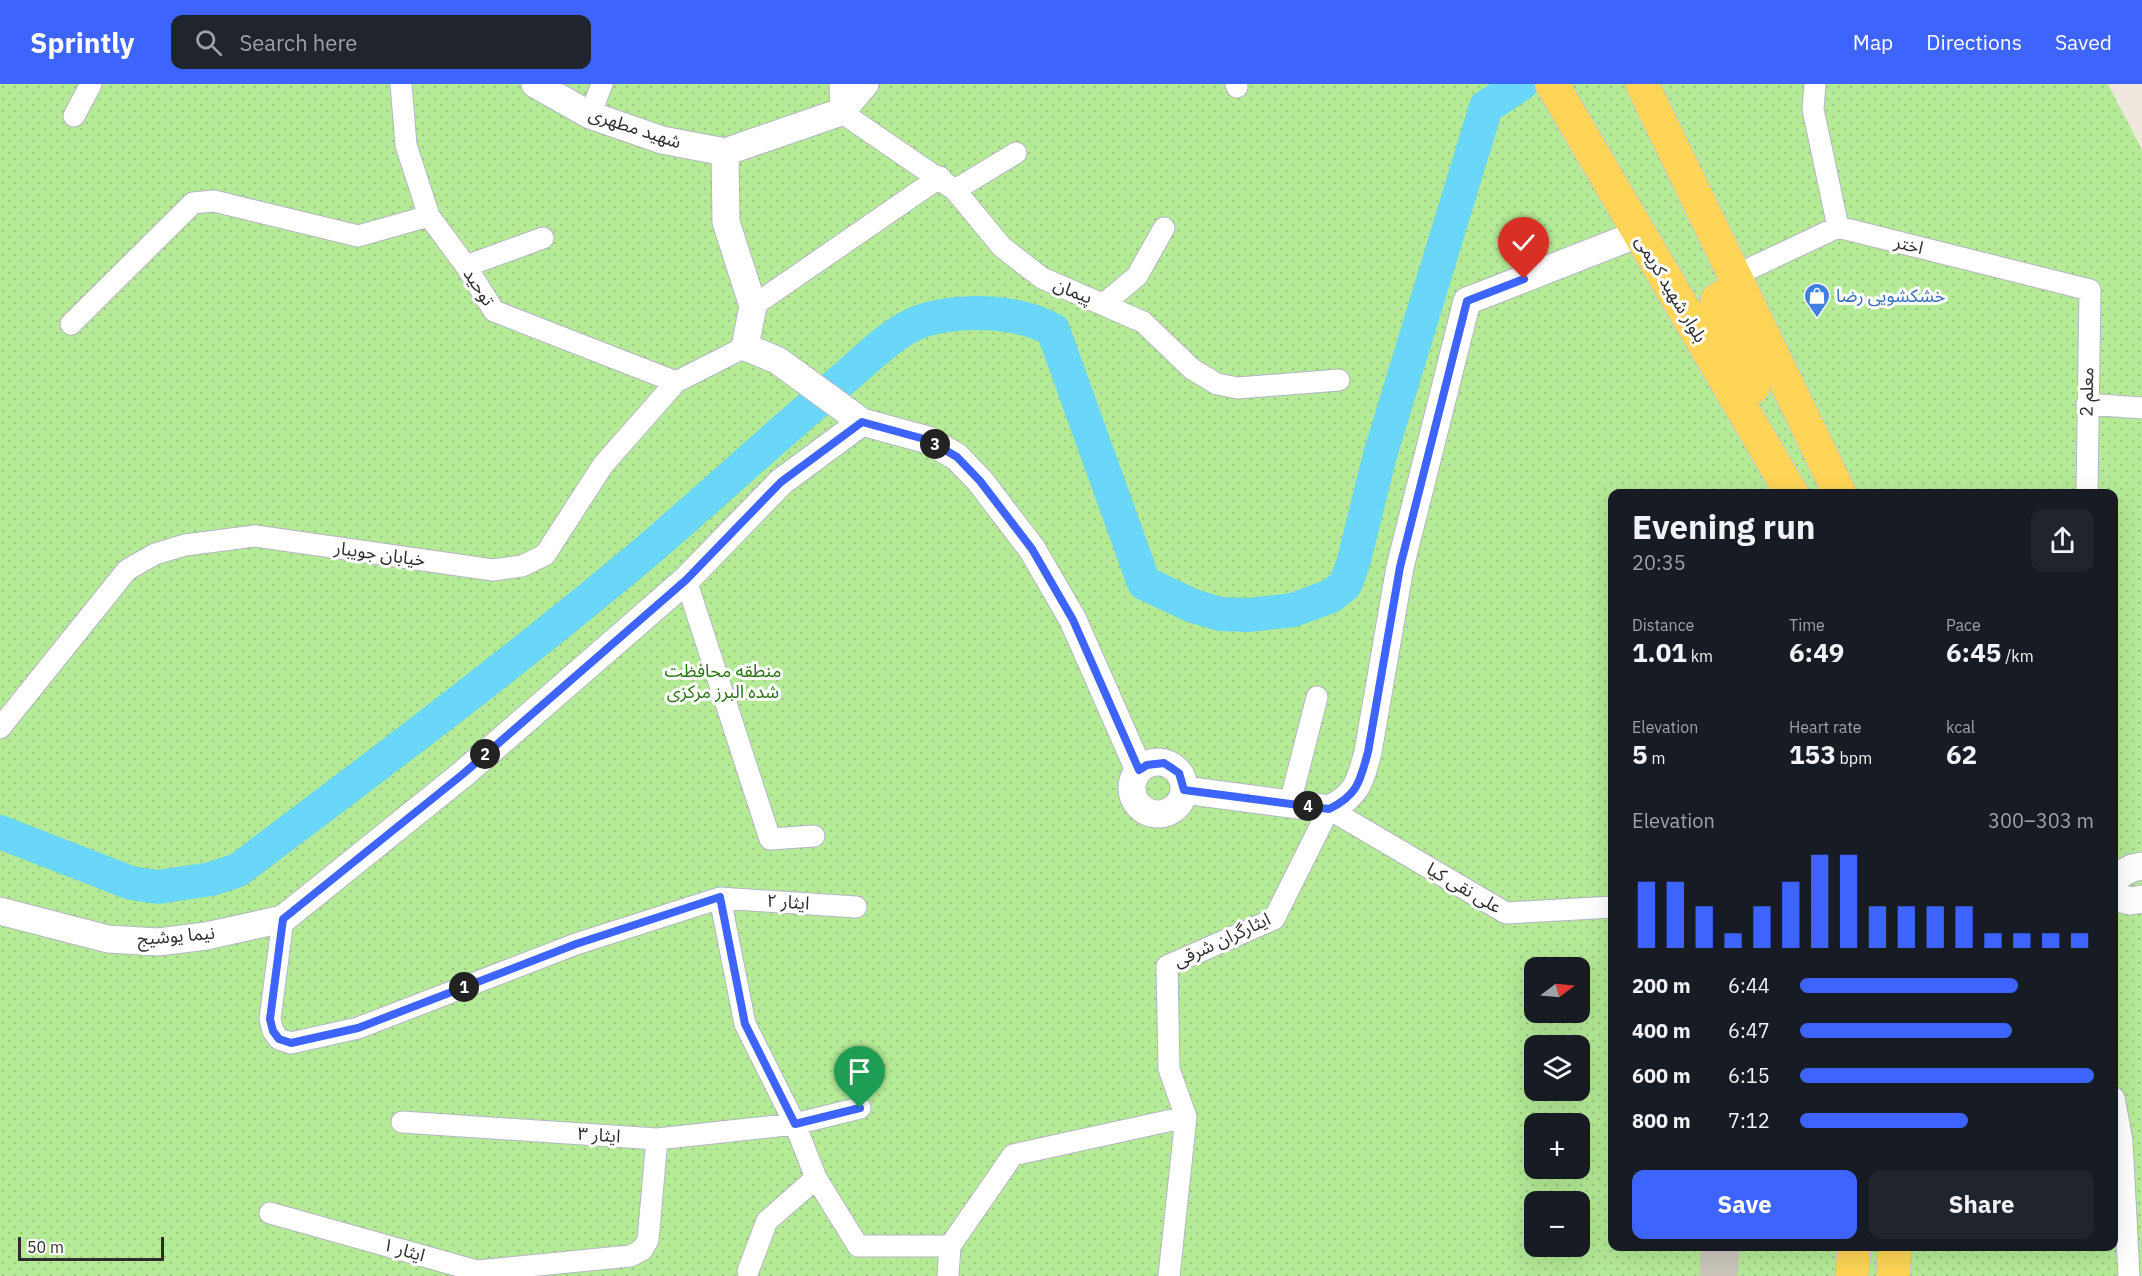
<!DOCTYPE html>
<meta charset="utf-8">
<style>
body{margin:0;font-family:"IBM Plex Sans","Noto Sans Arabic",sans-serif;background:#20242c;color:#f1f3f6;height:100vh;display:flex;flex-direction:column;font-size:22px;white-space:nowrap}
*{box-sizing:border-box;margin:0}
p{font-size:20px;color:#9ea1a6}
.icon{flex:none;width:33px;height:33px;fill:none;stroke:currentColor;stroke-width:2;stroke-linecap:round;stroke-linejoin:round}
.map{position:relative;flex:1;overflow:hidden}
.sheet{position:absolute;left:1608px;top:405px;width:510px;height:762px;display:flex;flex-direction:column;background:#171b24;border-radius:12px;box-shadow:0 6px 24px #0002}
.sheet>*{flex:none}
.needle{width:39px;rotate:74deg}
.tools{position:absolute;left:1524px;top:873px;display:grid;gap:12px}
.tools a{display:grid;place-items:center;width:66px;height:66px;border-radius:12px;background:#171b24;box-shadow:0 6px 24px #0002;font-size:30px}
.scale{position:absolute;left:18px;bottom:15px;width:146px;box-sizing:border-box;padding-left:6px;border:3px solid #2d2d2d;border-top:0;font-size:16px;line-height:21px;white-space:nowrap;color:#2d2d2d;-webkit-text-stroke:4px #fff;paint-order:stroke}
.pin{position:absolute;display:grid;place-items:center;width:51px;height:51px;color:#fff;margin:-62px -26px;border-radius:50% 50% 50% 0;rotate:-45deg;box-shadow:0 0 6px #0007}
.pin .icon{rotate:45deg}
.km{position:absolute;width:30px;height:30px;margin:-15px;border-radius:50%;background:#222;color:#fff;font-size:16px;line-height:30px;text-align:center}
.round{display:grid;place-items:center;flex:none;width:63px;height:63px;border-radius:12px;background:#20242c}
.overview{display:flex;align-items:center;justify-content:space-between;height:102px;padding:0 24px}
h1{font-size:33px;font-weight:700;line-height:45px}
.figures{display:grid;grid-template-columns:repeat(3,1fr);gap:9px;height:102px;padding:6px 24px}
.figures div{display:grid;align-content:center}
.figures b{font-size:26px;font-weight:700}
.figures small{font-size:16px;font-weight:400}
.figures p{font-size:16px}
.chart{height:168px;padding:12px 24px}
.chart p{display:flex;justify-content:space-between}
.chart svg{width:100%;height:108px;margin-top:6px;stroke:#3d64ff;stroke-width:6}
.action{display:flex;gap:12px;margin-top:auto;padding:12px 24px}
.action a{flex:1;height:69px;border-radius:12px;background:#3d64ff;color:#fff;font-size:24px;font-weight:700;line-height:69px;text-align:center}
.action a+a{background:#20242c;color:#f1f3f6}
ul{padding:0 24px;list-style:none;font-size:20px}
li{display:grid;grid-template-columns:96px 72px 1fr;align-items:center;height:45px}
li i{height:15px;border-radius:8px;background:#3d64ff}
header{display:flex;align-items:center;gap:36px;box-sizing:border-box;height:84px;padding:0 30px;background:#3d64ff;color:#fff}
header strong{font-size:28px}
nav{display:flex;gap:33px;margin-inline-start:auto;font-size:21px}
.search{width:420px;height:54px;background:#20242c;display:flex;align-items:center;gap:15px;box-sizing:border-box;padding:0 21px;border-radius:12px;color:#9ea1a6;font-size:22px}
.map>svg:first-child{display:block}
.park{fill:url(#park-dots);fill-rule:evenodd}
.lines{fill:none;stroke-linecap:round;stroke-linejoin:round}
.river{stroke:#6ad6fa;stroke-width:34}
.building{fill:#cbc7bd;stroke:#ccc5b8;stroke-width:1.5}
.minor-casing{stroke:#b3b6c2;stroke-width:23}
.tertiary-casing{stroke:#b3b6c2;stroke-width:29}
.primary-casing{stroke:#c8c8c8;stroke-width:35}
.minor{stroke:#fff;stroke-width:21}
.tertiary{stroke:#fff;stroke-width:27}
.primary{stroke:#fed556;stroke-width:33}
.route-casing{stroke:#fff;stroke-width:12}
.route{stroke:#3d64ff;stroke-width:8}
.labels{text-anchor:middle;stroke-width:6;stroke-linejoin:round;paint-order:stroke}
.street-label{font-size:18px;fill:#2d2d2d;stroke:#fff}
.shop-label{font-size:18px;fill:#366cbe;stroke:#fff;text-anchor:start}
.park-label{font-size:18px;fill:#297414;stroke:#fff}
</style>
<header>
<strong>Sprintly</strong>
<div class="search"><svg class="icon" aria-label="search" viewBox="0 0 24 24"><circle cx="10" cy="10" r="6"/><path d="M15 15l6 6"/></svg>Search here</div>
<nav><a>Map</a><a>Directions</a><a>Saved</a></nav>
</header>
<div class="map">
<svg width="2142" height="1192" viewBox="0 0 2142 1192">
<defs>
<pattern id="park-dots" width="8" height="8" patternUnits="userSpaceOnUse" patternTransform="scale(1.5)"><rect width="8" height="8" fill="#b5eb97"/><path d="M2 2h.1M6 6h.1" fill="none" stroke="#9cca82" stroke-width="1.8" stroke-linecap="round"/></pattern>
</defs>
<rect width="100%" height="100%" fill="#f0e8df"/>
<path class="park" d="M0,0H2108L2142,66V1192H0ZM1612,410H2114V1162H1612ZM1534,884H1580V928H1534ZM1534,962H1580V1006H1534ZM1534,1040H1580V1084H1534ZM1534,1118H1580V1162H1534Z"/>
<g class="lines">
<path class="river" d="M0,748L131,799L158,803L211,795L238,786C376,682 515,578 647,467C712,411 776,352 842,296C865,277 891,249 919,238C958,224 1018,226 1053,246L1144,499L1193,522L1220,530L1249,531L1293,526L1331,512L1345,501L1353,480L1380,371L1486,23L1521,0"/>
</g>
<path class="building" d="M1702,1162H1739L1737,1192H1700Z"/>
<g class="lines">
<defs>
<path id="minor" d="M401,0L406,61L429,132L466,182L494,227L676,298
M840,0L841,28L955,106L1002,163L1042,194L1143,238L1192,285L1217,300L1238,304L1339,296
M1236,0L1237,3
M1815,0L1813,25L1838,143
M590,31L602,0
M74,32L91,0
M955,106L1016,69
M466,182L543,154
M1736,191L1838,143L2090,206L2087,410
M1105,219L1137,192L1164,144
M753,222L940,93
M71,240L193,119L214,117L358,152L429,132
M2087,320L2142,324
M686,496L770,755L814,752
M0,644L127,486L155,470L185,461L255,452L493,486L522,482L545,471L603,381L676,298L745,263
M1290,719L1317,613
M720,814L745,940L795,1040L816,1094L858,1162H950L1013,1071L1186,1033
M283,835L270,935L273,947L279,955L291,959L358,944L576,860L720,814L856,823
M2114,1014L2122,1057L2129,1192
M402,1038L657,1055L795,1040L860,1024
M270,1129L477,1187L630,1172L642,1166L648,1156L657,1055
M748,1187L767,1137L816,1094
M948,1192L950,1162
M1169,1192L1186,1033L1169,985L1167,882L1274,835L1329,725L1506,829L1612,823"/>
<path id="tertiary" d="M535,0L590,31L662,56L725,68L841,28L865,0
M725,68L726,138L753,222L745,263L777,276L862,338L928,356L957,373L980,397L1032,465L1073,536L1139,686
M1132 704a26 26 0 1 1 52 0a26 26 0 1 1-52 0Z
M1184,706L1329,725C1358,711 1360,697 1368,668L1400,483L1467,217L1638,150
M2114,794L2132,784L2142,782
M2114,813L2131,817L2142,815
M0,827L108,855L158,858L206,852L283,835L463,690L686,496L781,398L862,338"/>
<path id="primary" d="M1552,0L1792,410
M1642,0L1840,410
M1752,232L1738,210L1730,208L1717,216V233L1753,303
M1852,1192L1854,1162
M1893,1192L1895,1162"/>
</defs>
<use href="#minor" class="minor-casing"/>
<use href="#tertiary" class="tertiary-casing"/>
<use href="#primary" class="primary-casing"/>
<use href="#minor" class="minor"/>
<use href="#tertiary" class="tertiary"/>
<use href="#primary" class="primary"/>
</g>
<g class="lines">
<defs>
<path id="route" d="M860,1024L795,1040L745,940L720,813L576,860L358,944L291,959L279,955L273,947L270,935L283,835L463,690L686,496L781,398L862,338L928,356L957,373L980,397L1032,465L1073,536L1139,686L1147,681L1164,679L1179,689L1184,706L1329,725C1358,711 1360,697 1368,668L1400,483L1467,217L1524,195"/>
</defs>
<use href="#route" class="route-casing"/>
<use href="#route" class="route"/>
</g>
<defs>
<symbol id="shop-pin" viewBox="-11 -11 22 30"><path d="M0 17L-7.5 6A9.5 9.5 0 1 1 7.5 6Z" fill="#3f7fe0" stroke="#fff"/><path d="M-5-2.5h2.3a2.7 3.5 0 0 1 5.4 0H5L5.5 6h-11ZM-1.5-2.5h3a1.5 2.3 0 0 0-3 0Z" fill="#fff"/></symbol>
</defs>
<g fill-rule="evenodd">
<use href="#shop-pin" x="1802" y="197" width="30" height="40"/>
</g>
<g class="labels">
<g class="street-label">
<text transform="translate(635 44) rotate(18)" y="6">شهید مطهری</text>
<text transform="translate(1909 161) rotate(14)" y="6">اختر</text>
<text transform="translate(479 203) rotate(57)" y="6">توحید</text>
<text transform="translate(1671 205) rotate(59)" y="6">بلوار شهید کریمی</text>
<text transform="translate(1073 207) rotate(22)" y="6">پیمان</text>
<text transform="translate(2087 308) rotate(-89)" y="6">معلم 2</text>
<text transform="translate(380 470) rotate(8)" y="6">خیابان جویبار</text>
<text transform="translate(1464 804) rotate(30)" y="6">علی نقی کیا</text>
<text transform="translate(788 818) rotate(4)" y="6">ایثار ۲</text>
<text transform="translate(176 852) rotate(-5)" y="6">نیما یوشیج</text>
<text transform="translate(1222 856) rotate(-25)" y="6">ایثارگران شرقی</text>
<text transform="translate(599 1051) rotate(4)" y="6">ایثار ۳</text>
<text transform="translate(404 1166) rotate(16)" y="6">ایثار ۱</text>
</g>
<g class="shop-label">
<text x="1836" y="218">خشکشویی رضا</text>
</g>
<g class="park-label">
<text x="723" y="593">منطقه محافظت<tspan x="723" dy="21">شده البرز مرکزی</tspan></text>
</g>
</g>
</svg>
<div class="tools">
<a><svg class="needle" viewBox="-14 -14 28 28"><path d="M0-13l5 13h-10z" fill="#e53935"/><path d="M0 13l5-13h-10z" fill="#9ea1a6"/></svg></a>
<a><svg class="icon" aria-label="layers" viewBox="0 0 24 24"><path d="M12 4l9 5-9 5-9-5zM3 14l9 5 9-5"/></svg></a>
<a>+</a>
<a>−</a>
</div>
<div class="scale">50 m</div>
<div class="pin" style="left:860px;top:1024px;background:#1e9e55"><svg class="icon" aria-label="arrive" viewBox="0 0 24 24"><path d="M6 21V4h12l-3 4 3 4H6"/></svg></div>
<div class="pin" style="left:1524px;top:195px;background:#d93025"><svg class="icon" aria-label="check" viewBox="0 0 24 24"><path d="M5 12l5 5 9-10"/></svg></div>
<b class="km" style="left:464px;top:903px">1</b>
<b class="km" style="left:485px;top:670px">2</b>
<b class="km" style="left:935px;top:360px">3</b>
<b class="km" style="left:1308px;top:722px">4</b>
<section class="sheet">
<div class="overview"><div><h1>Evening run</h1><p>20:35</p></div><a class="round"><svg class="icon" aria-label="share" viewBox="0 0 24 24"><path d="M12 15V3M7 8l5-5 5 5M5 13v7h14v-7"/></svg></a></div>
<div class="figures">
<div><p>Distance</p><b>1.01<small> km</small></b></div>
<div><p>Time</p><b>6:49</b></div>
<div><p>Pace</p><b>6:45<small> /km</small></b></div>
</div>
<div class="figures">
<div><p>Elevation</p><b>5<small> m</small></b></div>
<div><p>Heart rate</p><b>153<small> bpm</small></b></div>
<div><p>kcal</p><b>62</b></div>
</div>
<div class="chart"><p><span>Elevation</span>300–303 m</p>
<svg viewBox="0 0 160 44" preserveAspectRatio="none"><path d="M5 44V17M15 44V17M25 44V27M35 44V38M45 44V27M55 44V17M65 44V6M75 44V6M85 44V27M95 44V27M105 44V27M115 44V27M125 44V38M135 44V38M145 44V38M155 44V38"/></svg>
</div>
<ul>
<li><b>200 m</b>6:44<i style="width:74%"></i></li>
<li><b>400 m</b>6:47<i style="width:72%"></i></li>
<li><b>600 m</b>6:15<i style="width:100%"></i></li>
<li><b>800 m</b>7:12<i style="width:57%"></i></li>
</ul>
<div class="action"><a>Save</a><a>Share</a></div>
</section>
</div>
